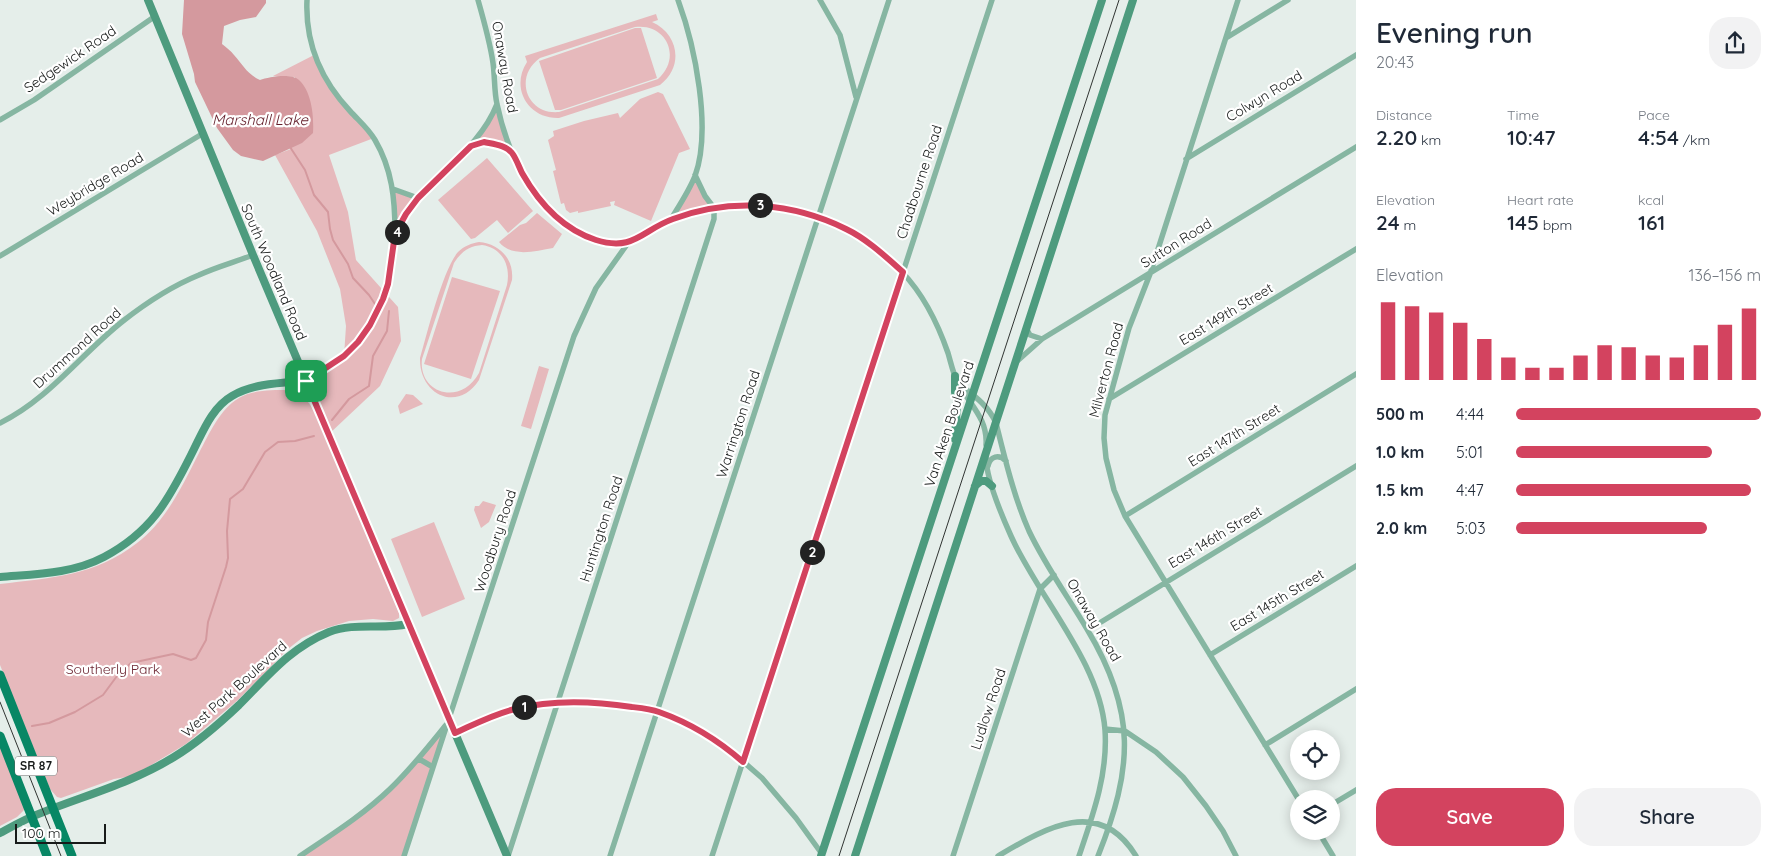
<!DOCTYPE html>
<meta charset="utf-8">
<style>
body{margin:0;font-family:Quicksand,sans-serif;background:#f2f2f3;color:#1f2937;height:100vh;display:flex;flex-direction:column;font-size:19px;white-space:nowrap}
*{box-sizing:border-box;margin:0}
p{font-size:16px;color:#747a83}
.icon{flex:none;width:28px;height:28px;fill:none;stroke:currentColor;stroke-width:2;stroke-linecap:round;stroke-linejoin:round}
.map{position:relative;flex:1;overflow:hidden}
.drawer{display:flex;flex-direction:column;background:#fff;width:425px}
.drawer>*{flex:none}
.tools{position:absolute;left:1290px;top:730px;display:grid;gap:10px}
.tools a{display:grid;place-items:center;width:50px;height:50px;border-radius:50%;background:#fff;box-shadow:0 2px 12px #0003;font-size:25px}
.scale{position:absolute;left:15px;bottom:12px;width:91px;box-sizing:border-box;padding-left:5px;border:2px solid #181b1a;border-top:0;font-size:14px;line-height:18px;white-space:nowrap;color:#181b1a;-webkit-text-stroke:4px #fff;paint-order:stroke}
.pin{position:absolute;display:grid;place-items:center;width:42px;height:42px;color:#fff;margin:-21px;border-radius:10px;box-shadow:0 2px 8px #0006}
.km{position:absolute;width:25px;height:25px;margin:-12px;border-radius:50%;background:#222;color:#fff;font-size:14px;line-height:25px;text-align:center}
.round{display:grid;place-items:center;flex:none;width:52px;height:52px;border-radius:20px;background:#f2f2f3}
.headline{display:flex;align-items:center;justify-content:space-between;height:85px;padding:0 20px}
h1{font-size:28px;font-weight:600;line-height:38px}
.metrics{display:grid;grid-template-columns:repeat(3,1fr);gap:8px;height:85px;padding:5px 20px}
.metrics div{display:grid;align-content:center}
.metrics b{font-size:21px;font-weight:600}
.metrics small{font-size:14px;font-weight:400}
.metrics p{font-size:14px}
.chart{height:140px;padding:10px 20px}
.chart p{display:flex;justify-content:space-between}
.chart svg{width:100%;height:90px;margin-top:5px;stroke:#d3435f;stroke-width:6}
.action{display:flex;gap:10px;margin-top:auto;padding:10px 20px}
.action a{flex:1;height:58px;border-radius:20px;background:#d3435f;color:#fff;font-size:20px;font-weight:600;line-height:58px;text-align:center}
.action a+a{background:#f2f2f3;color:#1f2937}
ul{padding:0 20px;list-style:none;font-size:16px}
li{display:grid;grid-template-columns:80px 60px 1fr;align-items:center;height:38px}
li i{height:12px;border-radius:6px;background:#d3435f}
main{display:flex;flex:1;min-height:0}
.map>svg:first-child{display:block}
.green{fill:#e6b9bc;fill-rule:evenodd}
.water{fill:#d4999e}
.lines{fill:none;stroke-linecap:round;stroke-linejoin:round}
.stream{stroke:#d4999e;stroke-width:2}
.street{stroke:#86b6a2;stroke-width:5.5}
.secondary{stroke:#4d9b7e;stroke-width:8}
.primary{stroke:#088765;stroke-width:9}
.tram{stroke:#303432;stroke-width:1}
.route-casing{stroke:#fff;stroke-width:10}
.route{stroke:#d3435f;stroke-width:6}
.labels{text-anchor:middle;stroke-width:4.5;stroke-linejoin:round;paint-order:stroke}
.shield{fill:#fff;stroke:#5d5f5f;stroke-width:1}
.shield-label{font-size:12px;font-weight:bold;fill:#181b1a}
.street-label{font-size:14px;fill:#181b1a;stroke:#fff}
.park-label{font-size:14px;fill:#6c2632;stroke:#fff}
.water-label{font-size:15px;font-style:italic;fill:#631e2a;stroke:#fff}
</style>
<main>
<div class="map">
<svg width="1356" height="856" viewBox="0 0 1356 856">
<rect width="100%" height="100%" fill="#e5eeea"/>
<path class="green" d="M656,14L658,20L652,22C679,34 684,67 660,85L559,118C528,119 510,88 527,62L525,56ZM635,27C667,23 682,58 658,79L559,112C527,115 513,77 540,58Z
M635,28H641L657,78L561,110H555L539,61Z
M314,55L326,81L374,138L329,155L348,212L356,260L398,307L401,341L380,386L329,434L306,381L344,356L346,326L340,289L317,231L275,155L291,149L295,77L273,76Z
M658,92L663,94L690,149L679,153L651,221L614,205L615,201L610,202L611,206L578,213V211L570,213L566,210L564,203L561,204L553,171L556,170L548,140L554,136L553,131L584,121L618,113L620,118L640,99Z
M497,103L512,151L501,146H471Z
M487,158L533,211L508,233L497,220L475,238L471,239L438,200Z
M695,175L714,208L671,219Z
M393,189L418,198L395,234Z
M537,213L562,234L553,248C535,251 512,258 499,242L520,225L526,223Z
M479,242C500,244 514,259 512,280L479,380C458,413 419,395 420,358C427,334 443,269 458,252C464,246 472,243 479,242ZM482,245C502,248 511,265 507,285L479,373C460,407 418,393 422,359L454,263C461,252 469,246 482,245Z
M452,277L500,291L471,379L424,364Z
M539,366L549,369L531,429L521,426Z
M287,390C303,394 309,401 316,415L399,613V618L393,621L373,619L349,621L317,631L302,638L288,649L238,700L186,744L133,776L114,779L61,798L57,797L50,789L0,665V584C50,578 95,576 137,543C167,520 182,486 199,453C209,434 220,409 239,398C252,390 272,390 287,390Z
M406,394L413,395L423,404L400,414L398,406Z
M483,501L496,505L489,522L481,528L474,510L475,506H479Z
M434,522L465,599L422,617L391,539Z
M450,721L404,856H300L389,790Z
M0,745L24,805V810L17,817L0,826Z"/>
<path class="water" d="M184,0H266V3L256,17L240,20L224,26L222,44C226,47 231,51 234,55C243,65 247,74 260,80C269,77 291,73 299,80C312,92 314,117 313,133L302,143L263,161L241,156L233,150L217,128L195,82L194,74L182,34Z"/>
<g class="lines">
<path class="stream" d="M290,147L305,170L314,195L328,212L330,229L333,240L348,264L353,278L369,295L375,304
M332,420L349,399L369,386L373,356L387,331L389,311
M32,726L49,723L75,712L103,695L117,676L131,663L173,654L191,660L196,658L206,640L208,622L226,567L228,558L227,531L230,499L243,489L265,452L278,442L295,441L314,436"/>
<path class="street" d="M307,0C305,43 321,80 350,111C359,121 368,128 375,140C392,169 395,199 395,232
M478,0C484,21 490,42 493,63C495,77 494,91 497,104C506,147 526,195 563,223C580,236 605,248 627,243C643,239 656,227 670,220C679,215 691,213 701,210C773,194 852,218 902,272C923,294 938,324 948,353C951,363 953,374 958,383C970,405 988,419 986,445
M820,0L840,35L856,97
M1238,0L1150,274L1129,328L1105,415L1104,438L1106,458L1114,490L1125,516L1299,800
M1226,38L1288,0
M0,120L34,100L154,17
M471,146C486,141 497,144 512,151
M1186,159L1356,55
M695,175L705,196L714,208
M393,189L418,198
M671,219C679,206 689,191 695,176C712,129 695,46 678,0
M0,256L202,134
M1026,328L1030,335L1042,339
M1015,363L1042,339L1356,147
M306,381C345,358 379,329 388,281C393,255 392,235 407,212C434,173 479,150 497,104
M963,387C976,397 989,407 996,423C1005,459 1014,497 1029,531C1045,565 1068,597 1087,629C1137,712 1133,768 1098,856
M1109,399L1356,249
M0,423C49,399 81,354 123,321C146,303 172,286 199,275C216,267 235,262 253,255
M986,457C986,478 1002,516 1011,536C1039,598 1100,662 1105,730C1108,774 1093,815 1079,856
M988,466C990,456 999,454 1006,461
M1125,516L1356,374
M1088,630L1356,466
M1210,655L1356,566
M1105,729L1125,731L1156,752L1183,777L1206,806L1223,831L1236,856
M455,733L483,719L516,708L558,701L601,703L657,711L700,730L723,744L762,778L796,818L822,854
M1265,745L1356,689
M419,759L433,767
M1331,805L1356,790
M1318,831L1333,856
M300,856C331,835 363,815 390,789C411,769 428,747 446,725
M404,856L574,336L596,288L628,243
M508,856L714,219V208
M610,856L889,0
M712,856L992,0
M953,856L1040,589L1054,575
M998,856C1044,829 1099,795 1136,856"/>
<path class="secondary" d="M148,0L253,255L507,856
M955,439L957,403L955,392V376
M975,486L981,481H986L992,486
M0,577C35,574 72,574 104,557C151,532 168,501 191,455C202,434 211,408 232,396C254,383 282,383 306,381
M0,833C13,826 27,818 41,813C86,795 132,783 174,757C197,743 219,724 239,705C268,676 290,648 329,632C355,622 382,630 408,624
M821,856L1102,0
M855,856L1133,0"/>
<path class="primary" d="M0,675L72,856
M0,736L47,856"/>
<path class="tram" d="M0,702L61,856
M839,856L1119,0"/>
</g>
<g class="lines">
<defs>
<path id="route" d="M484,142C493,144 506,145 512,153C516,158 519,167 522,173C539,203 562,229 596,240C634,252 642,230 673,219C730,198 791,202 846,229C867,239 886,257 903,272L743,762C718,740 690,723 659,712C651,709 641,708 632,707C593,701 554,699 515,709C494,714 475,724 455,733L306,381L344,356L358,342L370,325L383,299L388,284L395,234L406,214L418,198L471,146Z"/>
</defs>
<use href="#route" class="route-casing"/>
<use href="#route" class="route"/>
</g>
<g class="labels">
<rect class="shield" x="15" y="756.5" width="42" height="19" rx="4"/>
<g class="shield-label">
<text x="36" y="770">SR 87</text>
</g>
<g class="street-label">
<text transform="translate(70 59) rotate(-34)" y="5">Sedgewick Road</text>
<text transform="translate(505 67) rotate(80)" y="5">Onaway Road</text>
<text transform="translate(1264 96) rotate(-31)" y="5">Colwyn Road</text>
<text transform="translate(919 182) rotate(-72)" y="5">Chadbourne Road</text>
<text transform="translate(95 184) rotate(-31)" y="5">Weybridge Road</text>
<text transform="translate(1176 243) rotate(-32)" y="5">Sutton Road</text>
<text transform="translate(274 272) rotate(67)" y="5">South Woodland Road</text>
<text transform="translate(1226 314) rotate(-31)" y="5">East 149th Street</text>
<text transform="translate(77 348) rotate(-42)" y="5">Drummond Road</text>
<text transform="translate(1106 370) rotate(-75)" y="5">Milverton Road</text>
<text transform="translate(738 424) rotate(-72)" y="5">Warrington Road</text>
<text transform="translate(949 424) rotate(-72)" y="5">Van Aken Boulevard</text>
<text transform="translate(1234 435) rotate(-32)" y="5">East 147th Street</text>
<text transform="translate(601 529) rotate(-72)" y="5">Huntington Road</text>
<text transform="translate(1215 537) rotate(-31)" y="5">East 146th Street</text>
<text transform="translate(495 541) rotate(-72)" y="5">Woodbury Road</text>
<text transform="translate(1277 600) rotate(-31)" y="5">East 145th Street</text>
<text transform="translate(1094 620) rotate(60)" y="5">Onaway Road</text>
<text transform="translate(234 689) rotate(-42)" y="5">West Park Boulevard</text>
<text transform="translate(988 709) rotate(-72)" y="5">Ludlow Road</text>
</g>
<g class="park-label">
<text x="113" y="674">Southerly Park</text>
</g>
<g class="water-label">
<text x="260" y="125">Marshall Lake</text>
</g>
</g>
</svg>
<div class="tools">
<a><svg class="icon" aria-label="locate" viewBox="0 0 24 24"><circle cx="12" cy="12" r="6"/><path d="M12 2v4M12 18v4M2 12h4M18 12h4"/></svg></a>
<a><svg class="icon" aria-label="layers" viewBox="0 0 24 24"><path d="M12 4l9 5-9 5-9-5zM3 14l9 5 9-5"/></svg></a>
</div>
<div class="scale">100 m</div>
<div class="pin" style="left:306px;top:381px;background:#1e9e55"><svg class="icon" aria-label="arrive" viewBox="0 0 24 24"><path d="M6 21V4h12l-3 4 3 4H6"/></svg></div>
<b class="km" style="left:524px;top:707px">1</b>
<b class="km" style="left:812px;top:552px">2</b>
<b class="km" style="left:760px;top:205px">3</b>
<b class="km" style="left:397px;top:232px">4</b>
</div>
<section class="drawer">
<div class="headline"><div><h1>Evening run</h1><p>20:43</p></div><a class="round"><svg class="icon" aria-label="share" viewBox="0 0 24 24"><path d="M12 15V3M7 8l5-5 5 5M5 13v7h14v-7"/></svg></a></div>
<div class="metrics">
<div><p>Distance</p><b>2.20<small> km</small></b></div>
<div><p>Time</p><b>10:47</b></div>
<div><p>Pace</p><b>4:54<small> /km</small></b></div>
</div>
<div class="metrics">
<div><p>Elevation</p><b>24<small> m</small></b></div>
<div><p>Heart rate</p><b>145<small> bpm</small></b></div>
<div><p>kcal</p><b>161</b></div>
</div>
<div class="chart"><p><span>Elevation</span>136–156 m</p>
<svg viewBox="0 0 160 44" preserveAspectRatio="none"><path d="M5 44V6M15 44V8M25 44V11M35 44V16M45 44V24M55 44V33M65 44V38M75 44V38M85 44V32M95 44V27M105 44V28M115 44V32M125 44V33M135 44V27M145 44V17M155 44V9"/></svg>
</div>
<ul>
<li><b>500 m</b>4:44<i style="width:100%"></i></li>
<li><b>1.0 km</b>5:01<i style="width:80%"></i></li>
<li><b>1.5 km</b>4:47<i style="width:96%"></i></li>
<li><b>2.0 km</b>5:03<i style="width:78%"></i></li>
</ul>
<div class="action"><a>Save</a><a>Share</a></div>
</section>
</main>
